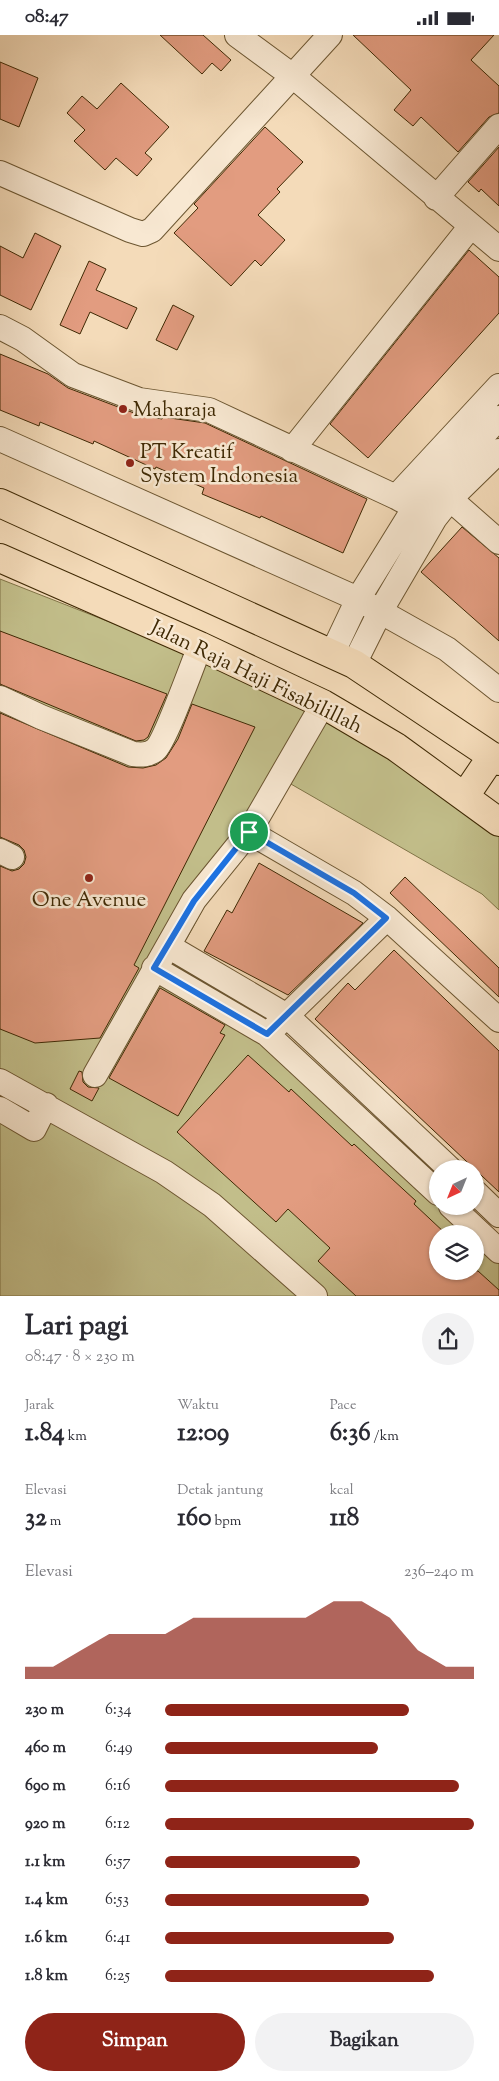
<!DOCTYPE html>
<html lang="id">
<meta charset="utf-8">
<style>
body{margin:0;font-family:"Sorts Mill Goudy",serif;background:#f2f2f3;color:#2b2b33;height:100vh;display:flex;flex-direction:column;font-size:19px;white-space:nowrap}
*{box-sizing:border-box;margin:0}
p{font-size:16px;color:#7c7c81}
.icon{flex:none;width:28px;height:28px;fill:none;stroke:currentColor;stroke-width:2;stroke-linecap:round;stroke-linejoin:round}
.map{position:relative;height:1261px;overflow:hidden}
.panel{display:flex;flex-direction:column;background:#fff;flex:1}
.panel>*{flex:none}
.needle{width:32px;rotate:223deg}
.fabs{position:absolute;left:429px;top:1125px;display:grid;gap:10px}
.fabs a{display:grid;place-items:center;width:55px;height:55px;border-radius:50%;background:#fff;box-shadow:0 1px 4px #0004;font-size:25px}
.pin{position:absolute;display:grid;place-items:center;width:42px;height:42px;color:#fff;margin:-21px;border:2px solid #fff;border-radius:50%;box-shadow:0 1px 5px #0007}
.round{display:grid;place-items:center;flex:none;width:52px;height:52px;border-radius:26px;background:#f2f2f3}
.head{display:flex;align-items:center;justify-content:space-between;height:85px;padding:0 25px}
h1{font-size:28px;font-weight:700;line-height:38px}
.metrics{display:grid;grid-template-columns:repeat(3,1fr);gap:8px;height:85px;padding:5px 25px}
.metrics div{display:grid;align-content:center}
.metrics b{font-size:25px;font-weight:700}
.metrics small{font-size:14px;font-weight:400}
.metrics p{font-size:14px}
.chart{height:140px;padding:10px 25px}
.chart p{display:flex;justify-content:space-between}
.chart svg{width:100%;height:90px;margin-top:5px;fill:#8f2418;opacity:.7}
.button{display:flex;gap:10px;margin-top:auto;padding:10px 25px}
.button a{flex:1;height:58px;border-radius:30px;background:#8f2418;color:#fff;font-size:20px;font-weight:700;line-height:58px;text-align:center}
.button a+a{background:#f2f2f3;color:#2b2b33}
ul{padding:0 25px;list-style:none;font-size:16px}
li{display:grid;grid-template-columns:80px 60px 1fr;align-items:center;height:38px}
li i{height:12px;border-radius:6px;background:#8f2418}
.status{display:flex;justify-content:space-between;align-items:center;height:35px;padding:0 25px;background:#fff;direction:ltr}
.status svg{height:14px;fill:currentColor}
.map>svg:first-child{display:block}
.green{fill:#c2be8a;stroke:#807447;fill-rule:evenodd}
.building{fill:#e29c80;stroke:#3f2904}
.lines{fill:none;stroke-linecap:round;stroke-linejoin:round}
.minor-casing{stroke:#6c5631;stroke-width:26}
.major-casing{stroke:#3f2904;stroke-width:30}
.minor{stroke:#f8e8d2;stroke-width:24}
.major{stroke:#f4dbb9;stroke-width:28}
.route-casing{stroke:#fff;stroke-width:10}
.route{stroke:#1a73e8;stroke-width:6}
.poi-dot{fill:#8f2418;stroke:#f8e8d2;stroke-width:2}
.labels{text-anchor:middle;stroke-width:5;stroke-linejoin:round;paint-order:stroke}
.poi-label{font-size:21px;fill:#3f2904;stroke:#f8e8d2;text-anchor:start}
.street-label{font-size:21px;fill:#3f2904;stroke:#f8e8d2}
</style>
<div class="status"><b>08:47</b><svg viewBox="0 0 49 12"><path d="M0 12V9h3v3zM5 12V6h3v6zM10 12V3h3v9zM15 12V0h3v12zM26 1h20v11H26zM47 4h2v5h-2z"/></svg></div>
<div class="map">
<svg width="499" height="1261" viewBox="0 0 499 1261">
<rect width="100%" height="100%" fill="#f4dbb9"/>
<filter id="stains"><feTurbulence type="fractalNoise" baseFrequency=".004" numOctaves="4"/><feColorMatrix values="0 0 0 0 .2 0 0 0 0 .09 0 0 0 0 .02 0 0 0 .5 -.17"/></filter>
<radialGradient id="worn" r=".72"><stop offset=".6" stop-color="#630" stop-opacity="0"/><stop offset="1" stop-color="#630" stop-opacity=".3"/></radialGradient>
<path class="green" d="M0,544L316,668L499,790V875L482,859L277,741L297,703L165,943L264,1001L437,1163L438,1171H447L499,1220V1261H0ZM438,1199H475V1236H438Z"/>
<path class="building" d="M160,0H203L231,25L221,36L212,28L202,39Z
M353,0H494L471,25L499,51V78L489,82L458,117L421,82L413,91L394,75L411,55Z
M0,27L38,43L19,92L0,84Z
M121,48L169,92L145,118L152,124L137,141L116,123L105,135L74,106L85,95L67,78L82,61L97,74Z
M265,92L303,127L277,154L280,157L258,180L285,205L261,231L255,225L231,251L174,198L198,173L194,169Z
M499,112V171L481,154L479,157L468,147Z
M35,198L61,211L31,275L0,260V211L23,223Z
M469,215L499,242V278L368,423L330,389Z
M89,226L106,234L96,255L137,273L127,294L90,277L80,299L60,290Z
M173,270L194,281L177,315L156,305Z
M0,319L48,339L68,353L134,378L162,384L163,382L205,388L367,464L343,518L261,481L260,483L202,459L204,453L156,432L155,434L94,406L93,409L40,387L39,391L0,375Z
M462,492L499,523V606L421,537Z
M0,596L167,659L148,702L144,705L136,706L0,649Z
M192,669L255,692L134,930L139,933L100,1003L35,1008L0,994V831L12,836L19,834L24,829L26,822L24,815L19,810L0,802V678L128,732L143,733L156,730L166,723L178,704Z
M259,828L363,888L288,960L204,916L227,875L232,878Z
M405,842L499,933V962L390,858Z
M394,915L499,1016V1157L315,984L348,948L355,955Z
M160,953L225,990L220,998L225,1000L178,1081L109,1043Z
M248,1020L289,1057L291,1054L352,1111L354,1109L416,1166L414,1169L446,1199H437L438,1236H478L499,1255V1261H356L318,1226L330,1213L288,1174L276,1187L177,1097Z
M79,1036L82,1037L83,1047L88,1052L99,1053L92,1066L70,1054Z"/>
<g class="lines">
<defs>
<path id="minor" d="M237,0L294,42L499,214
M0,138L130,195L143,199L152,195L330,0
M436,163L499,91
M0,292L23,304L73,340L139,365L209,375L396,462L435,483
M0,404L358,564L447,614L499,655
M292,415L471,191
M396,462L499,351
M450,464L499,507
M332,619L358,564L415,472L499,383
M354,629L380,577L435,483L450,464L499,416
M0,663L41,682L133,719C142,720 148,720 155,715C165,707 193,628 200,611
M249,797L354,858L387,883L499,985
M0,816L12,822
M168,911L287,981L450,1134
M154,933L267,999L438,1158
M276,991L387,883
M95,1040L194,865L249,797L323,669
M0,1046L164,1137L212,1170L315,1261
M0,1074L34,1094L46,1070
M475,1157L499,1180
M451,1171L499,1216"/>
<path id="major" d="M0,468L354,629L499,726
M0,523L200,611L323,669L396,712L499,787
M465,761L492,721"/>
</defs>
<use href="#minor" class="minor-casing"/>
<use href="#major" class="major-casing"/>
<use href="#minor" class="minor"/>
<use href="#major" class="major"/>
</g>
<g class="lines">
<defs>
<path id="route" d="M249,797L354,858L386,883L267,999L154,933L194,866Z"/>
</defs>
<use href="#route" class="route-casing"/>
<use href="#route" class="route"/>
</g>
<g class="poi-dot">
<circle cx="123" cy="374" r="5"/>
<circle cx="130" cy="428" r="5"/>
<circle cx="89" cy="843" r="5"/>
</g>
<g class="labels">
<g class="poi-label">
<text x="133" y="381">Maharaja</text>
<text x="140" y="423">PT Kreatif<tspan x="140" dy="24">System Indonesia</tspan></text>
<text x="89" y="871" text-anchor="middle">One Avenue</text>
</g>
<g class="street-label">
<text transform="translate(257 641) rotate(26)" y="7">Jalan Raja Haji Fisabilillah</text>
</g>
</g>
<rect width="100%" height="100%" filter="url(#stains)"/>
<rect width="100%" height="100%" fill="url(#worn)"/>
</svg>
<div class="fabs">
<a><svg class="needle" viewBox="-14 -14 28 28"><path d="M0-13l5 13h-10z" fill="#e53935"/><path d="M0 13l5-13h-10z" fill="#7c7c81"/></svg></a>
<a><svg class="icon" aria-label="layers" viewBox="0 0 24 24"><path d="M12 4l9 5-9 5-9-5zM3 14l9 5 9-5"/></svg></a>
</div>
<div class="pin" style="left:249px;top:797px;background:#1e9e55"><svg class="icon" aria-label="arrive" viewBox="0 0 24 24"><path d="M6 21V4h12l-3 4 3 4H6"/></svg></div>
</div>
<section class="panel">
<div class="head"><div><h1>Lari pagi</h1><p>08:47 · 8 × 230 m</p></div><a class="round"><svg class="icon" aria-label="share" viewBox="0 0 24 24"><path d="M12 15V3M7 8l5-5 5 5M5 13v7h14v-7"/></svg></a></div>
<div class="metrics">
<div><p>Jarak</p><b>1.84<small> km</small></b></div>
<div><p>Waktu</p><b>12:09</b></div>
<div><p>Pace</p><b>6:36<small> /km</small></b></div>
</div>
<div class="metrics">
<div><p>Elevasi</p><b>32<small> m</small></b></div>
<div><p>Detak jantung</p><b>160<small> bpm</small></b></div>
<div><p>kcal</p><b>118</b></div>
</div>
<div class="chart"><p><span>Elevasi</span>236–240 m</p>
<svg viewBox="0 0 160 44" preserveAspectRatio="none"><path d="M0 44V38L10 38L20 30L30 22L40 22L50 22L60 14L70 14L80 14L90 14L100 14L110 6L120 6L130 14L140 30L150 38L160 38V44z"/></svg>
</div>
<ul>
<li><b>230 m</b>6:34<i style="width:79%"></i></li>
<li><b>460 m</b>6:49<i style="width:69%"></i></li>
<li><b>690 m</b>6:16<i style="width:95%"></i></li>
<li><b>920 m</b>6:12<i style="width:100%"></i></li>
<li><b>1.1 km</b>6:57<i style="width:63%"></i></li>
<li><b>1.4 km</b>6:53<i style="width:66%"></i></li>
<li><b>1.6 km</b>6:41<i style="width:74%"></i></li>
<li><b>1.8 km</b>6:25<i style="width:87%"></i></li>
</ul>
<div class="button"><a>Simpan</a><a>Bagikan</a></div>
</section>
